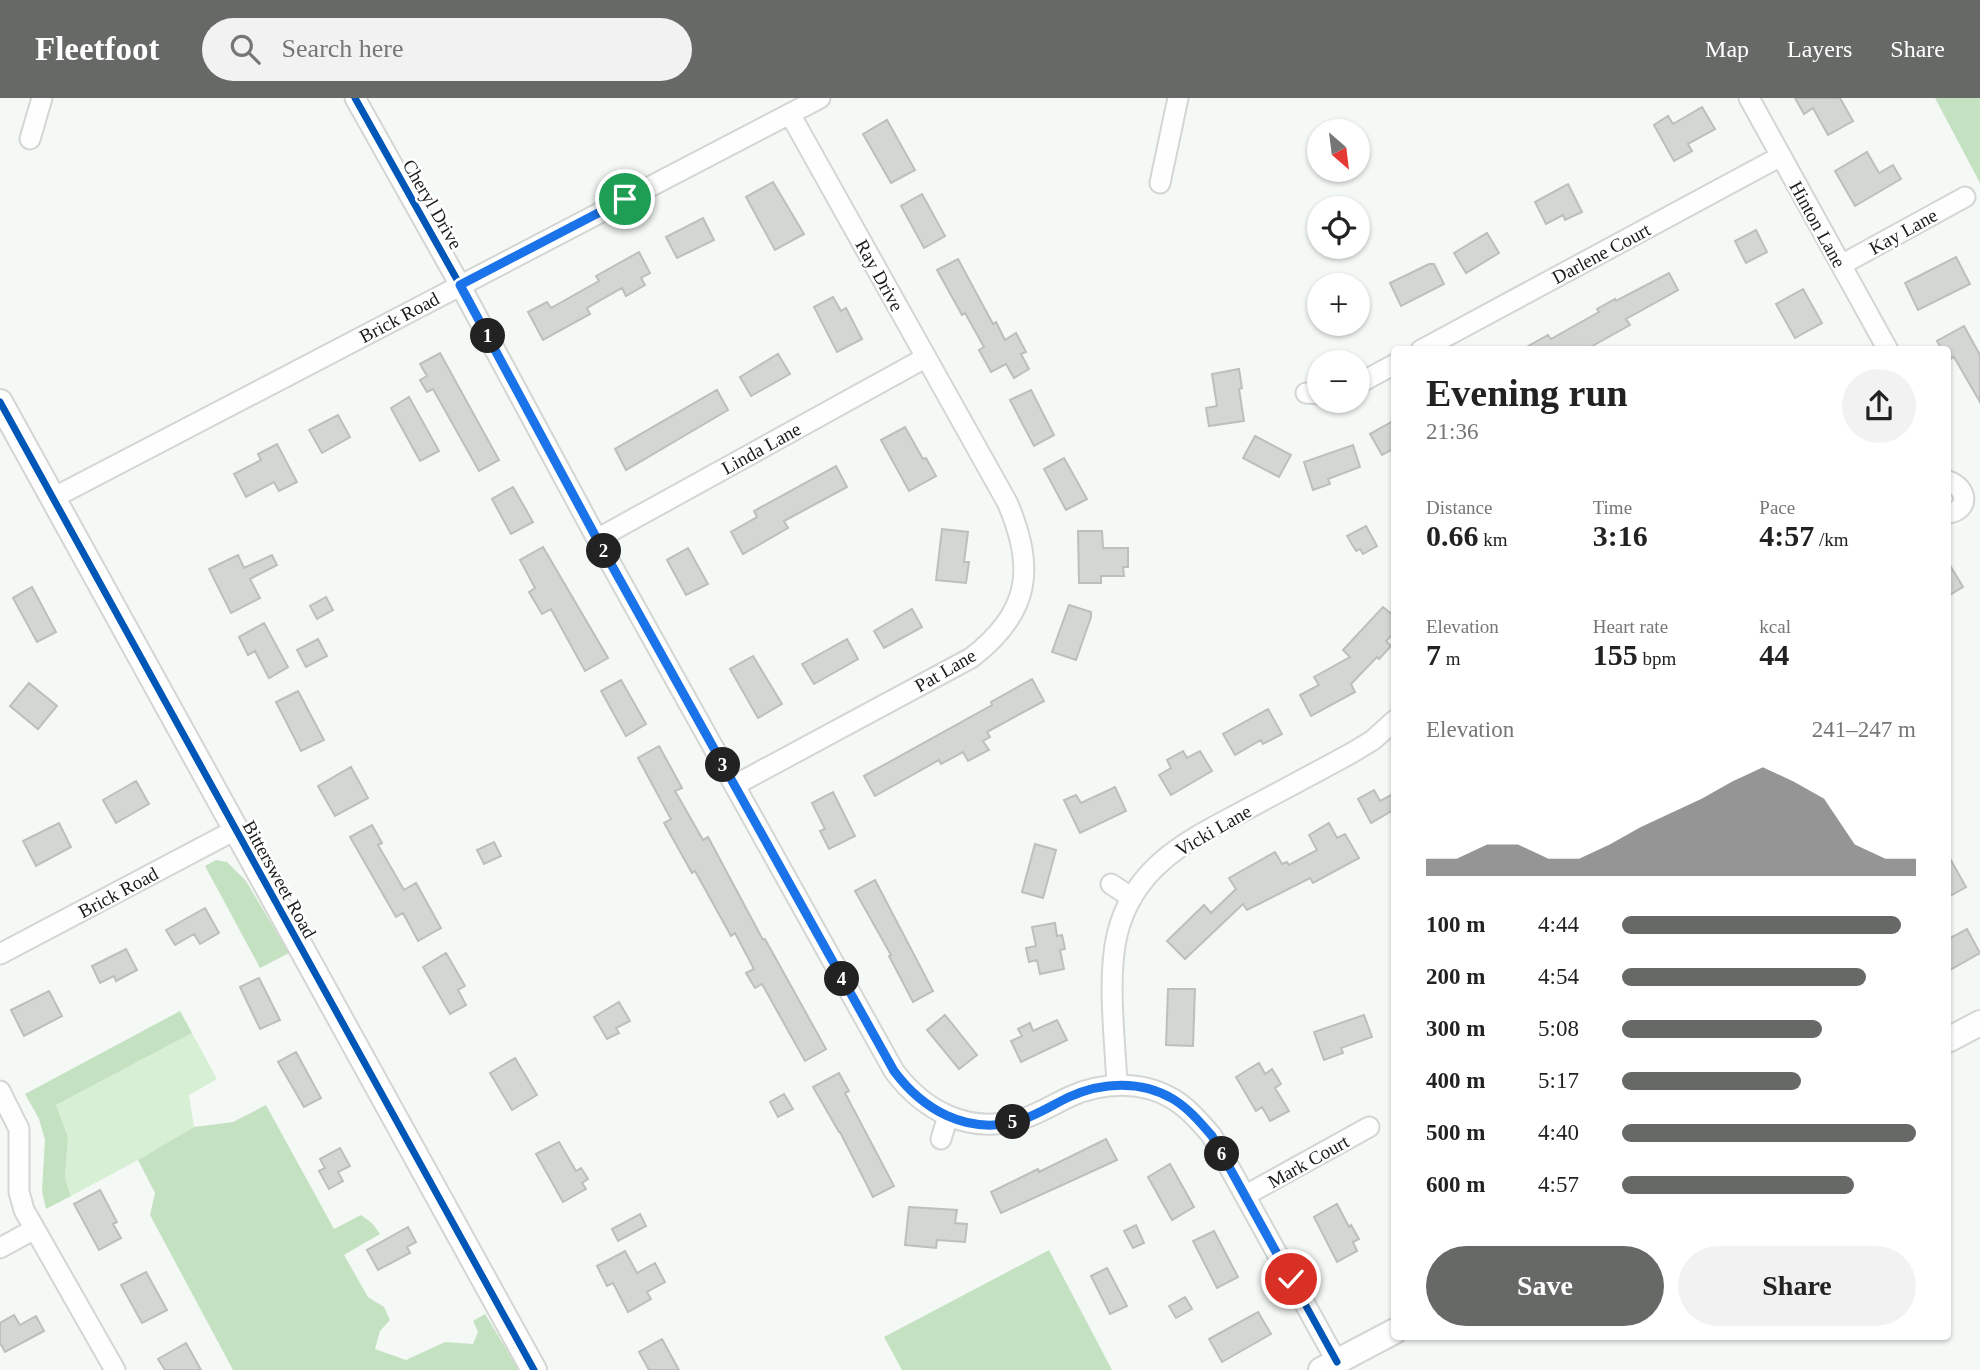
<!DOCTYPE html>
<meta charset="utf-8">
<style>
body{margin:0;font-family:"Times New Roman",serif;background:#f2f2f2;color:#222;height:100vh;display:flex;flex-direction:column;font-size:26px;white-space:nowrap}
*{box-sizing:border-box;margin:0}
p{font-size:23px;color:#767676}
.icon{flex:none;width:38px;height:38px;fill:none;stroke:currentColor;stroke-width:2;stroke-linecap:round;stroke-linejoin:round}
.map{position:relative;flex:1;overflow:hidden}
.side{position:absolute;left:1391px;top:248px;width:560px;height:994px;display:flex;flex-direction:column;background:#fff;border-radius:7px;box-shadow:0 2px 5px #0004}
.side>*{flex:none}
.needle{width:46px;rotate:152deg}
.fabs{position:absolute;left:1307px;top:21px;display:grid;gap:14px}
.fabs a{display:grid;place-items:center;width:63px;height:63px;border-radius:50%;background:#fff;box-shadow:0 2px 5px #0004;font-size:35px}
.pin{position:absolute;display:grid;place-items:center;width:60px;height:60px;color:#fff;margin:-30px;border:4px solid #fff;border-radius:50%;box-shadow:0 2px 7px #0007}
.km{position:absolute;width:35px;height:35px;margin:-18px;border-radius:50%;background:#222;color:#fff;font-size:19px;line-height:35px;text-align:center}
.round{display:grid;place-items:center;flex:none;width:74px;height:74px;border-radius:37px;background:#f2f2f2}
.summary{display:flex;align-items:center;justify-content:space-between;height:119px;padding:0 35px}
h1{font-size:38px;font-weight:700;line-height:52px}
.stats{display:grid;grid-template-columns:repeat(3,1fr);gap:10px;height:119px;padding:7px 35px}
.stats div{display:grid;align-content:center}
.stats b{font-size:30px;font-weight:700}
.stats small{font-size:19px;font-weight:400}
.stats p{font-size:19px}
.chart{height:196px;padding:14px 35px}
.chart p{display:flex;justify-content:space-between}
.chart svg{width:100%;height:126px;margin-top:7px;fill:#676967;opacity:.7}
.primary-button{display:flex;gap:14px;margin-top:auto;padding:14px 35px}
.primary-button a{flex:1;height:80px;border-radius:42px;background:#676967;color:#fff;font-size:28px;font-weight:700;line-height:80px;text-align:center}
.primary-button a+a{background:#f2f2f2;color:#222}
ul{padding:0 35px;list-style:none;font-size:23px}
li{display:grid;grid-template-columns:112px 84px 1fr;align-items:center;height:52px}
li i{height:18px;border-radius:9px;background:#676967}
header{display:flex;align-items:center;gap:42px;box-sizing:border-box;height:98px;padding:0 35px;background:#676967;color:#fff}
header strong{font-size:33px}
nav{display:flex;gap:38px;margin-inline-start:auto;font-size:24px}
.search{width:490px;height:63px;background:#f2f2f2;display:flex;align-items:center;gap:18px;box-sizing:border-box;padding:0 24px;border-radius:38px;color:#767676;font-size:26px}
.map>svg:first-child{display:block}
.green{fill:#d7efd5}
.forest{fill:#c4e2c2}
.building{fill:#d3d6d3;stroke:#bcbfbc;stroke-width:2}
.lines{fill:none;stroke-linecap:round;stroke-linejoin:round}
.minor-casing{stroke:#d3d6d3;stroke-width:23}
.tertiary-casing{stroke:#d3d6d3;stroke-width:28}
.minor{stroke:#fefefe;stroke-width:19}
.tertiary{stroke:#fefefe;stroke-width:24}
.cycleway-casing{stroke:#fff;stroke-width:11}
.cycleway{stroke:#0057b8;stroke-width:7}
.route-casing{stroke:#fff;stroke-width:14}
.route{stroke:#1a73e8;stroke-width:9}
.labels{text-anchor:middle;stroke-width:5;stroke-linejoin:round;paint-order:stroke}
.street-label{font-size:19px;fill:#1a1c1a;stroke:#fff}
</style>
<header>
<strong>Fleetfoot</strong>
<div class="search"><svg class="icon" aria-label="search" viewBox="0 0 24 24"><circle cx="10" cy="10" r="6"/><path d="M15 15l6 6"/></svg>Search here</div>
<nav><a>Map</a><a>Layers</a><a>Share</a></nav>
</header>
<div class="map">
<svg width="1980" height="1272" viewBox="0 0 1980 1272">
<rect width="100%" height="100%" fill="#f5f9f5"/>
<path class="green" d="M192,935L217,981L189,997L194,1029L138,1062L71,1098L65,1080L68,1039L56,1007Z"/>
<path class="forest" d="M1935,0H1980V85Z
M216,762L227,764L246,783L289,855L260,870L205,768Z
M180,913L192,935L56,1007L68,1039L65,1080L71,1098L46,1111L42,1093L45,1042L39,1021L25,996Z
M266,1007L334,1131L361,1117L372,1125L380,1136L344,1157L368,1199L384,1209L390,1222L380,1233L375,1251L406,1262L445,1244L473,1246L478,1234L473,1223L485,1216L519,1272H233L150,1117L155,1095L138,1062L194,1029L233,1024Z
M1049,1152L1112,1272H902L884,1239Z"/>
<path class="building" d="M1795,0H1840L1853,23L1828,37L1813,10L1804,16Z
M1702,9L1715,31L1688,46L1692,53L1674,63L1654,27L1668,18L1673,26Z
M887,22L915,72L891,85L863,36Z
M1867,54L1879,75L1893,67L1901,81L1855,108L1835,73Z
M773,84L804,136L775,152L746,99Z
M1568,86L1582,114L1565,122L1563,117L1546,126L1535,104Z
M922,96L945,138L924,150L901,108Z
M703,120L714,142L677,160L666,139Z
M1756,132L1767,154L1746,165L1735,143Z
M1487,135L1499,155L1466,175L1454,155Z
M639,154L650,175L641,180L645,187L626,198L622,190L587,210L590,216L543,242L528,214L547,204L551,210L599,183L596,178Z
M1956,159L1970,186L1918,212L1905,185Z
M958,161L993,226L996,224L1005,242L1016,235L1026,254L1021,256L1029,271L1014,280L1006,266L991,274L979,252L984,249L965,215L962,217L937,172Z
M1429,166H1434L1444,186L1401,208L1390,185Z
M1669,175L1678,192L1626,221L1630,227L1585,252H1521L1548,237L1551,241L1599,214L1597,211L1615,201L1616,203Z
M1803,191L1822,225L1795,240L1776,206Z
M833,199L841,213L846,210L862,241L837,254L814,209Z
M1964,228L1980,257V304L1954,259L1948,262V252H1942L1937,243Z
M440,255L499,362L479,373L433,291L427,294L420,282L427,278L420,266Z
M778,256L790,276L751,298L740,279Z
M1239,271L1242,290L1239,291L1244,323L1209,328L1206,310L1217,308L1212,276Z
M717,292L728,312L626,372L615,351Z
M1031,292L1054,337L1034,348L1010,302Z
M409,299L439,353L420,363L391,310Z
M338,317L350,339L322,355L309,332Z
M1395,322V350L1382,357L1370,336Z
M905,329L923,361L926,360L936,378L909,393L881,342Z
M1255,338L1291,357L1279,379L1243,360Z
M277,346L297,384L279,393L274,384L246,399L234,376L261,362L258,356Z
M1353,347L1360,369L1328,381L1330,386L1313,392L1304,364Z
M1064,360L1087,401L1066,412L1044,371Z
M836,368L847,389L784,423L788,430L743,456L731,434L757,419L754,413Z
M513,389L533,424L511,436L492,401Z
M1366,428L1377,448L1363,456L1360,451L1356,453L1347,438Z
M942,431L968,434L964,464H969L966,485L936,482Z
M1078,433H1102L1103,450H1128V469H1123L1124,478H1101V485H1079Z
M543,449L608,560L585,573L551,511L542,516L529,494L535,490L520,462Z
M688,450L708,486L686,497L667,462Z
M238,457L244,470L272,457L277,467L250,481L260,500L231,515L209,471Z
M1948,464L1963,489L1948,498Z
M32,489L56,534L37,544L13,500Z
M326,499L333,512L317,521L310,508Z
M1069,507L1091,514V519L1076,562L1052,554Z
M1383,509L1395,519V534L1386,543L1391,548L1379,561L1377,559L1351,586L1355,594L1311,618L1300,597L1319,587L1314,579L1350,559L1343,552Z
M912,511L922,529L884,550L874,533Z
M264,525L288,569L269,580L255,553L248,557L239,539Z
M318,541L327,558L306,569L297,552Z
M847,541L858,561L814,586L802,566Z
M753,558L782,606L758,620L730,571Z
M1032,581L1044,603L987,634L990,639L983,643L989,652L968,663L963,654L941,666L939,662L875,698L864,678L992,607L991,604Z
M621,582L646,626L626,638L601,593Z
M29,585L57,608L38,631L10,608Z
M298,593L324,642L301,653L276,604Z
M1268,611L1282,636L1263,646L1261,642L1235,657L1223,636Z
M659,648L682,690L675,693L703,742L708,739L763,842L765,841L826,951L805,963L762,886L755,890L746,875L754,871L735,835L731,838L695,773L692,775L664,725L671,721L638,660Z
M1183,653L1187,660L1200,653L1212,673L1171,697L1159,677L1171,670L1167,662Z
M351,669L368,700L335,718L318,688Z
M136,683L149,706L116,725L103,702Z
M1115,689L1126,713L1080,735L1064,702L1076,697L1081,705Z
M1374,692L1380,703L1395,695V711L1371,725L1358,701Z
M833,694L855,738L829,751L820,733L825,731L812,705Z
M59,725L71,749L36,768L23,743Z
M1329,725L1337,740L1345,736L1359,760L1313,785L1310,780L1247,812L1243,806L1185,861L1167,843L1204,807L1211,815L1236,791L1229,780L1275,754L1282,766L1287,764L1289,767L1317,752L1309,737Z
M372,727L382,745L378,747L404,792L416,785L441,830L418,843L403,815L396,819L350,739Z
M494,744L501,758L484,766L477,752Z
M1035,746L1056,752L1043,800L1022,794Z
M1948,757L1966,789L1948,799Z
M875,782L933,893L913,904L889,858L891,857L855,793Z
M205,810L219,835L200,846L194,836L175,847L166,832Z
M1055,825L1057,838L1062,837L1065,851L1060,852L1064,871L1040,876L1037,862L1029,864L1026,850L1036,848L1032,829Z
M1967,831L1980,855L1948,873V841Z
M126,851L137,872L116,883L114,878L100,885L92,868Z
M446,855L465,888L458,892L466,907L450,916L423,869Z
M259,880L280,922L260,931L240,889Z
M1168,891H1195L1193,948L1166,947Z
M49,893L62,918L24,938L11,912Z
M619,904L630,923L616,930L619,935L607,941L594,919Z
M945,917L977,957L959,971L927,932Z
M1364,917L1372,939L1341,950L1343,955L1324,962L1314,934Z
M1057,922L1067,942L1021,964L1011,943L1022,938L1018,931L1030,925L1033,933Z
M296,954L321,1000L304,1009L278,964Z
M515,960L537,997L512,1012L490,975Z
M1259,965L1265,976L1272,971L1281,986L1275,990L1289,1013L1270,1023L1262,1009L1256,1013L1236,979Z
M839,975L849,993L845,995L894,1088L873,1099L840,1034H839L813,989Z
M784,996L793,1011L778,1019L770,1004Z
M1106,1041L1117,1062L1001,1115L991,1094L1038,1071L1039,1074Z
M559,1044L576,1073L581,1070L588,1081L582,1085L586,1091L563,1104L536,1056Z
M340,1050L350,1068L338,1074L343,1083L329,1091L319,1073L325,1070L320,1061Z
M1170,1066L1194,1109L1172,1122L1148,1079Z
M100,1092L117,1124L113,1126L121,1140L99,1152L74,1106Z
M1337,1106L1349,1129L1351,1127L1359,1141L1353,1144L1357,1153L1337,1164L1314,1119Z
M909,1109L957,1112L955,1125L967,1126L965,1144L937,1142L936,1150L905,1147Z
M640,1116L646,1128L618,1143L612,1131Z
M1136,1127L1144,1145L1133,1150L1124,1133Z
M408,1129L416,1144L407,1149L410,1155L378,1172L367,1152Z
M1214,1133L1238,1179L1217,1190L1193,1143Z
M625,1153L637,1175L655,1165L665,1184L647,1194L651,1201L628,1214L613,1185L607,1188L597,1168Z
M1107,1170L1127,1208L1110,1216L1091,1178Z
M146,1174L167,1212L142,1225L121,1187Z
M1185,1199L1192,1211L1176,1220L1169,1208Z
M1258,1214L1271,1236L1222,1264L1209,1241Z
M14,1217L20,1227L36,1218L44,1233L5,1254L0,1245V1225Z
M662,1241L679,1272H649L639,1254Z
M186,1245L201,1272H165L158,1261Z"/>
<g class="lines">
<defs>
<path id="minor" d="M355,0L460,187L597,441L894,973C923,1012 966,1035 1015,1023C1034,1019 1052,1007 1069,999C1102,984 1141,982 1173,1001C1188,1010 1200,1024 1212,1038L1337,1264
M1749,0L1888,252
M30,41L42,0
M1160,85L1178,0
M1841,167L1965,99
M1421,252L1781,58
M1358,286L1395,266
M1306,295L1320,296
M1948,383C1967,389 1971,412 1948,415
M53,400L820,0
M597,441L925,260
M735,687L971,560C1030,515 1036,470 1007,404L790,16
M1111,786L1132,800
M0,856L235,732
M1117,986C1115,942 1107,880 1117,837C1134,765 1193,740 1251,709C1286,690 1321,672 1355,653L1373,642L1395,622
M0,993L19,1031V1094L24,1112L115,1272
M941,1041L948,1018
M1246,1097L1369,1029
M0,1150L35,1131"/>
<path id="tertiary" d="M0,304L534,1272
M1948,942L1980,925
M1321,1272L1395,1233"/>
</defs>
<use href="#minor" class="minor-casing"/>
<use href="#tertiary" class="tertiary-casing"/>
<use href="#minor" class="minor"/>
<use href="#tertiary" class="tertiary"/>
<defs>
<path id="cycleway" d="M355,0L460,187L597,441L894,973C923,1012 966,1035 1015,1023C1034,1019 1052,1007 1069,999C1102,984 1141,982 1173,1001C1188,1010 1200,1024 1212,1038L1337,1264
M0,304L534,1272"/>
</defs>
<use href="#cycleway" class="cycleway-casing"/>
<use href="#cycleway" class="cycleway"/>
</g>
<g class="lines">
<defs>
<path id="route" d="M625,101L460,187L597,441L894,973C923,1012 966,1036 1015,1024C1034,1019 1052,1007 1069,999C1102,984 1141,982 1173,1001C1188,1010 1200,1024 1212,1038L1291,1181"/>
</defs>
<use href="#route" class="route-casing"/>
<use href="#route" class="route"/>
</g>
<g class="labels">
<g class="street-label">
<text transform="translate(433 106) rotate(60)" y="7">Cheryl Drive</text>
<text transform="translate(1818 126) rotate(61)" y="7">Hinton Lane</text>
<text transform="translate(1903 133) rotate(-29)" y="7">Kay Lane</text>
<text transform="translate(1601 155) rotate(-28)" y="7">Darlene Court</text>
<text transform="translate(880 177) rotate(61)" y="7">Ray Drive</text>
<text transform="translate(399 219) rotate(-28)" y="7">Brick Road</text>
<text transform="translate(761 350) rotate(-29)" y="7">Linda Lane</text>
<text transform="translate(945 572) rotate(-30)" y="7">Pat Lane</text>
<text transform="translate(1213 732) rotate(-30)" y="7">Vicki Lane</text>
<text transform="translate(280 781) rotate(61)" y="7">Bittersweet Road</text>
<text transform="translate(118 794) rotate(-28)" y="7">Brick Road</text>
<text transform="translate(1308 1063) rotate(-29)" y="7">Mark Court</text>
</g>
</g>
</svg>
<div class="fabs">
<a><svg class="needle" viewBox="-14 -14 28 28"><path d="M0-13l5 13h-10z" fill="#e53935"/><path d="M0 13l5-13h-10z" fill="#767676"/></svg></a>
<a><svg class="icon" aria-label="locate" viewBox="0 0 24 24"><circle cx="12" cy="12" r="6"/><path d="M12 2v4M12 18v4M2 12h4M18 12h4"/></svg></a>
<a>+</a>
<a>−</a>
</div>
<div class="pin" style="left:625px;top:101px;background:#1e9e55"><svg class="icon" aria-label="arrive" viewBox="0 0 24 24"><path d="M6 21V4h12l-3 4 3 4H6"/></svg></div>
<div class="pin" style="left:1291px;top:1181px;background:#d93025"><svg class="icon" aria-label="check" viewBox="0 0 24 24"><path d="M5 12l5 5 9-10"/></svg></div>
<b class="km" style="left:488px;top:238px">1</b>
<b class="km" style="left:604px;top:453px">2</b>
<b class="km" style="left:723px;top:667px">3</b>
<b class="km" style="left:842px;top:881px">4</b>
<b class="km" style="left:1013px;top:1024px">5</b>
<b class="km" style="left:1222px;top:1056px">6</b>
<section class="side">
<div class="summary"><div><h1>Evening run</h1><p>21:36</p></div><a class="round"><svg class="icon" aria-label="share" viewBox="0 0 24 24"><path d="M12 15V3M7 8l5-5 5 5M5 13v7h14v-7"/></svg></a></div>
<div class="stats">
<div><p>Distance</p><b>0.66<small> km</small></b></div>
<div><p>Time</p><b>3:16</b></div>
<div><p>Pace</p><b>4:57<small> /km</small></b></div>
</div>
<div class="stats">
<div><p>Elevation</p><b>7<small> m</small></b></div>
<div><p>Heart rate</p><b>155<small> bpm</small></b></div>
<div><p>kcal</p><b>44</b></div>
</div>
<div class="chart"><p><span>Elevation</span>241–247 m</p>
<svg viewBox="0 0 160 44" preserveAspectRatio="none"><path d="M0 44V38L10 38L20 33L30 33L40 38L50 38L60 33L70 27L80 22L90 17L100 11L110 6L120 11L130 17L140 33L150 38L160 38V44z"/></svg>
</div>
<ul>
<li><b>100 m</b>4:44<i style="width:95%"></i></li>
<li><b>200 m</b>4:54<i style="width:83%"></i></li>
<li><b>300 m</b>5:08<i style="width:68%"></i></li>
<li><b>400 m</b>5:17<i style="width:61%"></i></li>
<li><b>500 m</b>4:40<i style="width:100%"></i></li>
<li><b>600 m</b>4:57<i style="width:79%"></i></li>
</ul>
<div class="primary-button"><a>Save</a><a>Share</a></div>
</section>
</div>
